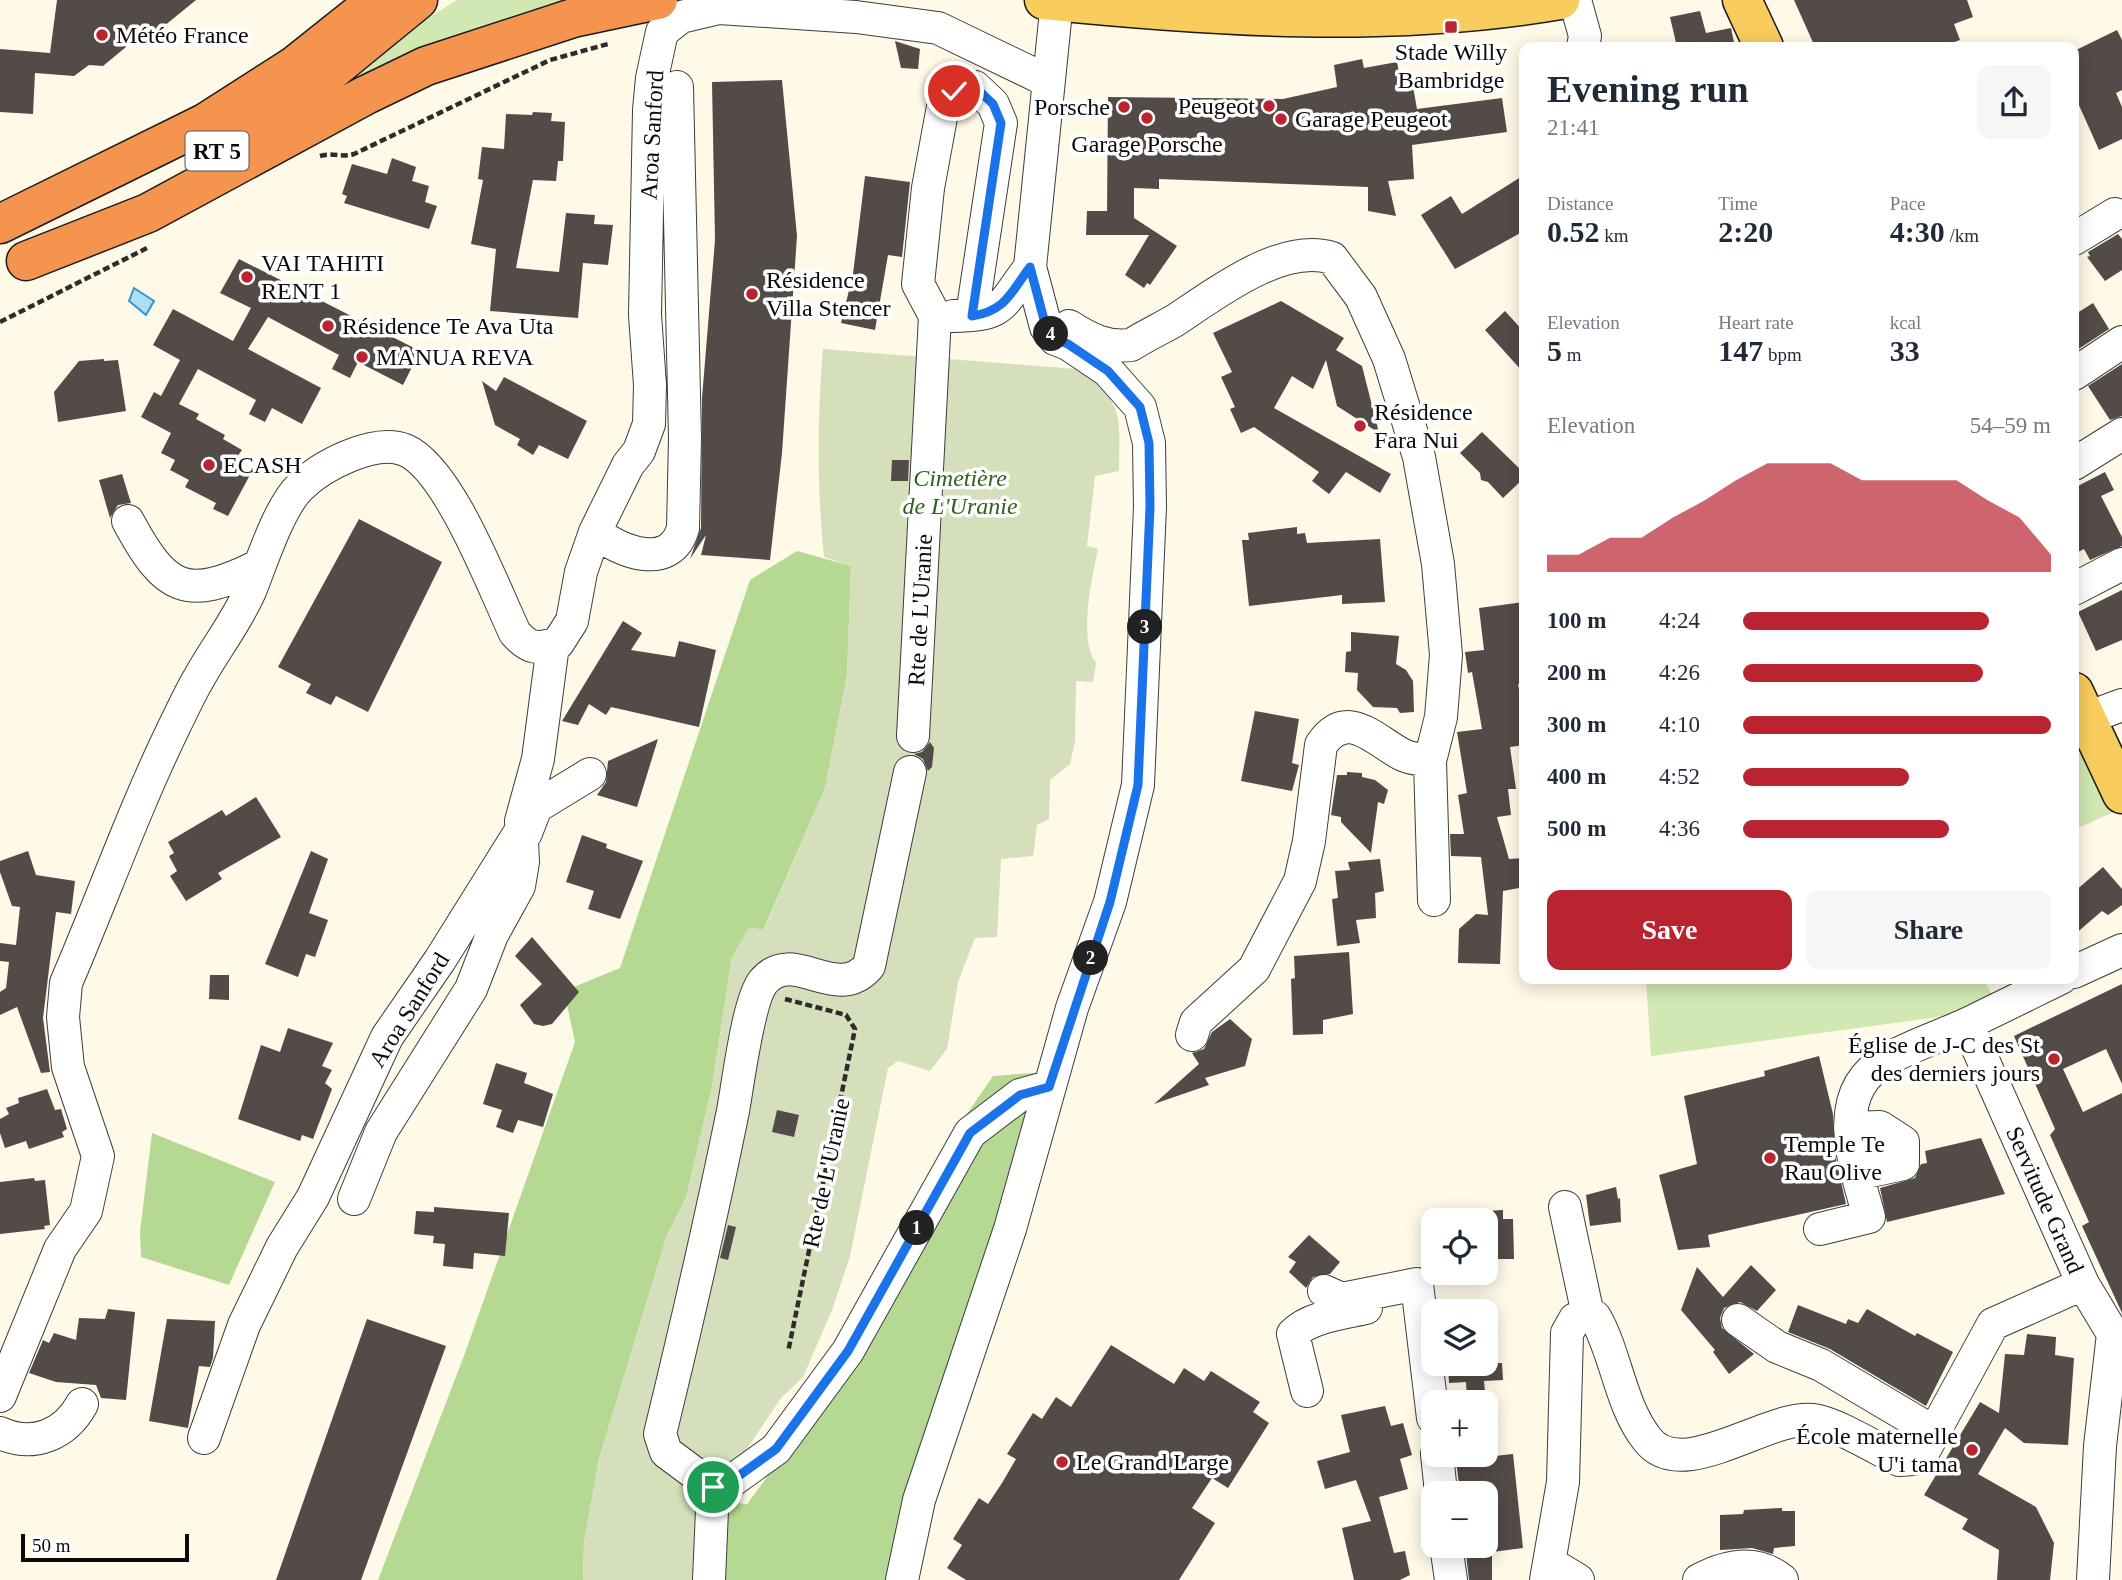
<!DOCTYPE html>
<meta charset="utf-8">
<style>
body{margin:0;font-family:Georgia,serif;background:#f6f6f7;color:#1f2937;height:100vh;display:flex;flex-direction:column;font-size:26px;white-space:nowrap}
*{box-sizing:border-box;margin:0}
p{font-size:23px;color:#747a83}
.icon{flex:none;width:38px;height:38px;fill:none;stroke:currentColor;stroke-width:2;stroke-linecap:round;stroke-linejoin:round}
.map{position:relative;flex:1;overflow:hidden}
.side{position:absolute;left:1519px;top:42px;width:560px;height:942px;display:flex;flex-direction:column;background:#fff;border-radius:14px;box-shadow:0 4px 18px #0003}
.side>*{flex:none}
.tools{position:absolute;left:1421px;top:1208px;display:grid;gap:14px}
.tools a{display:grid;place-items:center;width:77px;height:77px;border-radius:14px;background:#fff;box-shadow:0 4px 18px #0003;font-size:35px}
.scale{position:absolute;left:21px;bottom:18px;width:168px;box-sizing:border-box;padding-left:7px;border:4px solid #0a0a0a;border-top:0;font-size:19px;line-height:24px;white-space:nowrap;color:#0a0a0a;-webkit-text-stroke:5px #fff;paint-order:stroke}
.pin{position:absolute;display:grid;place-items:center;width:60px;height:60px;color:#fff;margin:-30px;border:4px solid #fff;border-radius:50%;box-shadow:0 2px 7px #0007}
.km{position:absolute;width:35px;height:35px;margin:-18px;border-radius:50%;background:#222;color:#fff;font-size:19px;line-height:35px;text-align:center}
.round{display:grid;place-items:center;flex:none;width:74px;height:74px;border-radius:14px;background:#f6f6f7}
.headline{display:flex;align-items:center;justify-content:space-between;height:119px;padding:0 28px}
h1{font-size:38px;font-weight:600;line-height:52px}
.metrics{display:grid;grid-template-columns:repeat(3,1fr);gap:10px;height:119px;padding:7px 28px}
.metrics div{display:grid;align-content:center}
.metrics b{font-size:30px;font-weight:600}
.metrics small{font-size:19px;font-weight:400}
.metrics p{font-size:19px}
.chart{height:196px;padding:14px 28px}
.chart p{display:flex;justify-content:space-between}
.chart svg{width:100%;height:126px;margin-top:7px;fill:#ba2330;opacity:.7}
.action{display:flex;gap:14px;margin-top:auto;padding:14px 28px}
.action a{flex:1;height:80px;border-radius:14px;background:#ba2330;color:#fff;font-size:28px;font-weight:600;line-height:80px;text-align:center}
.action a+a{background:#f6f6f7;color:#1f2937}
ul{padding:0 28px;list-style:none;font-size:23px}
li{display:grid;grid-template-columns:112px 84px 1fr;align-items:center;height:52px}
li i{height:18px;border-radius:9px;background:#ba2330}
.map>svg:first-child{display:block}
.green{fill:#d1e8b2}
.forest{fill:#b5d992}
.cemetery{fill:#d5dfbb}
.water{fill:#acdef6;stroke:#3396cd;stroke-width:2}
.building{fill:#534b47}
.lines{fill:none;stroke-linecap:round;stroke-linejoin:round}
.minor-casing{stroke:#3d3d3d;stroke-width:34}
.major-casing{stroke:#1b1b1b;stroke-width:41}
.highway-casing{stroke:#1b1b1b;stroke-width:41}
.path{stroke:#2c2c2c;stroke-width:4.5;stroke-dasharray:7 3.5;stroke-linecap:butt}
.minor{stroke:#fff;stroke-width:32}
.major{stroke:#f9cd5d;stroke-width:38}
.highway{stroke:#f5944f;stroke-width:38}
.route-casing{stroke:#fff;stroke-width:14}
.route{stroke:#1a73e8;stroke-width:9}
.poi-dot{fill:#ba2330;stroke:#fff;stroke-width:2.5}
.labels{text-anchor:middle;stroke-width:7;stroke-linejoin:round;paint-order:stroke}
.shield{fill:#fff;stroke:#545454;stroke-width:2}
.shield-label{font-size:23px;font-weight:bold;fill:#0a0a0a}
.poi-label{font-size:24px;fill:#0a0a0a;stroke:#fff;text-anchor:start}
.street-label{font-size:24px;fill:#0a0a0a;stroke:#fff}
.park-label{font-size:24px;font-style:italic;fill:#2d611c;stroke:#fff}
</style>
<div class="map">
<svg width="2122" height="1580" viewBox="0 0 2122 1580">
<rect width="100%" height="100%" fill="#fff9e7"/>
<path class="green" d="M457,0H589L305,117L425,20Z
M2074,701L2122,808L2074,830Z
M1646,978H1983L1994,998L1961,1014L1651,1056Z"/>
<path class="forest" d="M797,551L851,566L847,676L825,788L763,931L732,957L712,1087L686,1198L667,1235L599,1459L584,1543L583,1580H378L465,1353L575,1042L564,991L620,968L750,580Z
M1056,1071L904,1580H706L712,1501L747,1504L846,1371L962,1121L993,1076Z
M152,1133L275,1182L229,1285L141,1257L140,1232Z"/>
<path class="cemetery" d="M823,349L1088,370C1125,413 1119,416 1119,471L1095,476L1087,546L1098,549C1092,577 1078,640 1096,663L1093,682L1076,681L1075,742L1070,764L1050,780L1049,819L1037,825L1033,856L1001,859L997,937L975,938L958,982L947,1049L930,1071L898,1061L888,1068L850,1256L832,1310L803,1377L781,1398L712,1501L706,1580H583L584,1543L599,1459L667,1235L686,1198L712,1087L732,957L749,927L764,930L825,788L847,676L851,566L824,557C817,489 817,418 823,349Z"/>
<path class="water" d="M134,288L154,301L146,315L129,301Z"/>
<path class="building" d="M57,0H196L142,44L132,42L103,66L89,65L74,76L35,73L33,114L0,112V49L50,53Z
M1794,0H1967L1973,17L1954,24L1960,40L1940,47H1815Z
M1700,11L1706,33L1731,28L1735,47H1677L1670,17Z
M2117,30L2122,40V90L2116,93L2122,107V139L2099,150L2074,94V51Z
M895,41L920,49L918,69L901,68Z
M1362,59L1364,68L1397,62L1400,78L1411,75L1417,109L1502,98L1507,132L1412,145L1414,179L1388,181L1396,216L1368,211V187L1159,179V189L1134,188V218L1177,246L1150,285L1147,283L1144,288L1125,275L1149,235H1086L1087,211H1107L1108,97L1283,99L1337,87L1334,65Z
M782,80L797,236L782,453L770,560L701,555L706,535L690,559L701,528L702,398L715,240L712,82Z
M533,112L552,113L551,121L565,122L563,161H558L556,181L533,180L516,268L559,272L566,213L595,215L594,224L613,225L608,265L583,263L578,318L490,311L496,249L471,244L483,180L478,179L482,147L504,149L506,114L532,115Z
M392,158L416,167L412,181L429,186L425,202L437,206L429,229L344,203L347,196L342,194L352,164L387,174Z
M1524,175V231L1455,269L1421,215L1451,196L1462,214Z
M865,176L910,182L902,257L888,255L875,330L841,323L853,274Z
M2118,234L2122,239V270L2105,281L2087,257L2090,256L2088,252Z
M239,259L420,351L403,385L358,362L350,378L332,369L339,355L268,317L248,349L321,388L302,424L272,408L265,422L249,414L256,400L198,369L179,404L199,414L196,419L225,435L223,439L242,450L234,461L251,473L228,516L213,509L216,503L185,487L189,480L170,470L175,460L161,453L171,433L141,417L154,392L161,396L180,360L153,345L173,309L233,341L251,308L220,293Z
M1281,301L1344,338L1336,350L1362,366L1379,433L1337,406L1326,360L1313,389L1292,376L1274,408L1391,474L1380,493L1346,472L1329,494L1312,481L1319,472L1254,427L1241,433L1230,409L1235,407L1221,377L1232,372L1213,333Z
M2093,303L2109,329L2074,352V315Z
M1505,311L1524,332V373L1485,330Z
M104,359V361L118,360L126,411L58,422L54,392L79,361Z
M2122,364V416L2110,420L2088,386Z
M504,377L587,421L568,459L539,445L533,455L517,445L520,439L495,425L482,381L496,391Z
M1482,432L1524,473V478L1503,498L1488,482L1481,480L1480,473L1460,453Z
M892,460H909L908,481H891Z
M2105,472L2114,490L2101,496L2122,537V546L2090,560L2084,549L2074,554V488Z
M122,474L131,503L118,505L110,518L99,480Z
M359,519L442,562L368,712L336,696L331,705L306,693L311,684L278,667Z
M1297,527V534L1305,533L1307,543L1380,539L1385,602L1342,604V595L1249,606L1242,540H1249L1248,533Z
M2122,590V640L2096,651L2078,612Z
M1524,602V684H1518L1524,719V745L1510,747L1516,789H1508L1511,815L1497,817L1509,859L1524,858V887L1503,891L1500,964L1458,963L1459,929L1476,914L1488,915L1481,857L1451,856L1450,834H1464L1458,795L1467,793L1457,732L1482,729L1472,672L1468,673L1465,652L1484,650L1479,608Z
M623,621L642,633L631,650L675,657L679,641L716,650L699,727L611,707L606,715L589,704L578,725L562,721Z
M1351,632L1399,636L1396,664L1406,670L1413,681L1414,712L1400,713L1397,708L1373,707L1357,690L1358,673L1345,672L1346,652L1351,651Z
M1255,711L1299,719L1292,763L1299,765L1292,791L1241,781Z
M658,739L637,807L597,795L606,782L608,761Z
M930,742L934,748L932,767L928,771L923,759L914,754L922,752Z
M1347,772L1362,773V777L1375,780L1388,790L1384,804L1378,802L1371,853L1341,822V817L1331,815L1337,775H1347Z
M256,797L281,837L218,873L222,879L186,901L170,876L177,871L169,856L174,853L168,842L222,810L226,816Z
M582,835L607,844L606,848L643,861L620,919L588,909L594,891L566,882Z
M28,851L36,875L75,881L71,914L56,912L43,1018L50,1072L41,1073L17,1007L0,1015V992L6,988L9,962L0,961V943L16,945L20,907L12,906L0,872V861Z
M311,851L328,859L309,913L328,920L315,957L306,954L298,977L265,964Z
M1380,859L1384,891L1375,893L1376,918L1356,920L1360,943L1337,946L1332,899L1338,898L1335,871L1350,870L1348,862Z
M2103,867L2122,889V905L2108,915L2102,911L2074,935V892Z
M532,937L579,992L552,1024L543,1026L534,1024L520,1005L542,984L515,956Z
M1349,952L1353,1014L1323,1020V1034L1293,1035L1291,979L1295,978L1294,956Z
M210,975H229V1000L209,999Z
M2122,984V1084L2106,1049L2063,1069L2083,1112L2122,1093V1313L2082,1226L2089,1222L2050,1135L2055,1129L2014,1036Z
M1230,1019L1252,1039L1245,1066L1205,1078L1209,1085L1154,1104L1199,1064L1192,1053L1204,1049L1212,1032Z
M288,1028L333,1043L322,1066L332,1070L325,1083L332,1089L313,1139L302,1135L300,1141L238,1119L261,1045L280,1052Z
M1819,1056L1833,1114L1835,1155L1846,1204L1708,1235L1710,1247L1678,1250L1659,1175L1697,1164L1684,1096L1765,1076L1764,1071Z
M496,1063L527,1073L524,1083L553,1094L543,1127L518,1120L513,1133L496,1127L502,1110L483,1104Z
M47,1089L55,1110L61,1109L67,1129L62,1132L64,1137L29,1149L26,1141L5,1148L0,1133V1119L9,1114L6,1108L19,1103L18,1098Z
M777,1110L799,1115L794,1137L772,1132Z
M1981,1138L2005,1194L1887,1222L1880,1188L1915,1178L1921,1164L1927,1163L1925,1151Z
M34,1178L35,1181L45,1180L50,1225L44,1226L45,1229L0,1234V1182Z
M1616,1187L1618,1199L1620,1198L1621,1222L1590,1226L1586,1195Z
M434,1207L509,1213L505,1256L474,1253L473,1269L443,1266L445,1244L433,1243L434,1236L414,1234L416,1211L434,1212Z
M1503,1210V1219H1513L1514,1259H1486V1211Z
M728,1225L736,1227L728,1260L720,1258Z
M1309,1235L1340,1262L1330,1274L1313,1277L1306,1288L1289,1272L1296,1262L1288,1257Z
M1751,1265L1776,1290L1757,1311L1740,1302L1724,1308L1720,1318L1722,1328L1754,1354L1729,1374L1713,1352L1715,1350L1681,1310L1697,1267L1723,1297Z
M1798,1305L1846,1324L1848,1319L1858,1323L1867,1309L1915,1336L1917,1333L1953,1352L1926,1406L1830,1349L1788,1332Z
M108,1309L135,1312L126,1400L101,1398L96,1385L56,1382L29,1373L43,1340L49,1343L54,1333L76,1340L79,1318L105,1319Z
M167,1319L215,1321L213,1358L210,1367L199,1366L188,1428L149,1421Z
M367,1319L446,1346L361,1580H276Z
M2027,1334L2056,1337L2055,1355L2074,1358L2068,1445L2024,1443L2005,1428L1978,1474L2036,1507L2054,1543L2050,1580H1997L1999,1550L1962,1529L1968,1519L1924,1495L1980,1402L1999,1413L2005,1354L2024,1355Z
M1111,1345L1174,1384L1184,1368L1204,1381L1211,1371L1260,1402L1253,1412L1269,1423L1228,1488L1212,1478L1192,1508L1215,1523L1179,1580H966L947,1568L962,1545L953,1539L979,1498L988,1504L1002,1483L1016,1459L1007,1454L1033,1413L1042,1419L1056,1397L1071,1407Z
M1448,1363H1502L1503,1380L1484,1381L1486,1402H1467L1466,1382L1449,1383Z
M1385,1406L1391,1426L1403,1423L1412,1455L1400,1459L1408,1489L1379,1497L1394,1553L1405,1551L1410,1575L1400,1580H1354L1342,1528L1371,1521L1356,1480L1325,1489L1317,1461L1350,1452L1341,1415Z
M1513,1454L1523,1548L1492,1552V1580H1469L1465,1545H1486V1493H1460L1456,1460Z
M1782,1508V1511H1795V1546L1774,1548L1773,1554L1752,1548L1720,1550V1515L1743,1514L1744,1510Z"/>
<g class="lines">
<defs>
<path id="minor" d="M1575,0L1585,36L1583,47
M2074,239L2115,214
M935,316L918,284L928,188L944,101L954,91L975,87L993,104L1001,123L972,315
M953,316C1006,315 1000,306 1030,267L1057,1
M1069,326C1089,339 1107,348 1131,345C1145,336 1160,329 1174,321C1214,295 1281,242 1332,258L1361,297L1389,359L1419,457L1438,564L1446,655L1441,717L1430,761L1434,900
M2074,374L2122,342
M2074,464L2122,434
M128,521C165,590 186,602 258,566
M595,532C620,552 671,572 683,528L685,438L677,87
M2074,589L2122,564
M2087,718L2122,705
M913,736L935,316
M526,833L536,807L590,774
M2074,972L2122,950
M1192,1035L1196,1022L1254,969L1300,881L1309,841L1321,745C1347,706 1375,741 1403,755C1411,759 1421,759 1430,761
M1850,1128L1880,1127L1903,1142V1164L1857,1174
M354,1199L381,1132L471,989L492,935L519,886L523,862L521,821L538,759L553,645
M1565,1207L1588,1315
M1820,1229L1869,1217C1855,1165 1827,1092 1888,1059C1913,1045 1941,1036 1967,1024
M2083,1284L2113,1334L2100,1446L2093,1580
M1324,1291L1342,1299L1417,1284L1433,1418
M1738,1320L1777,1347L1821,1365L1934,1432
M1307,1391L1293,1334C1309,1317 1344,1313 1366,1308
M0,1396L60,1249L86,1211L98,1156L68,1067L63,1017L66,983C103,897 134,809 175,725C183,709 190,693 199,678C215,649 237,621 250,591C261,564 279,507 300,487C322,465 375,438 405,450C449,468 494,589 515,633C530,650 538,649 558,643L572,621L581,572L595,532L628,465L639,451L649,424L650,385L645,315L649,110L652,78L662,32L681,17L719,8L856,17L938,28L1048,81
M0,1433C33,1448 65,1435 82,1404
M204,1438L244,1325L282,1247L313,1197L387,1037L440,960L520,832
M1437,1454L1441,1493
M713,1487L733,1480L776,1449L848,1351L970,1133L1020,1095L1049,1087
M1446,1545L1451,1580
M1550,1563L1578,1580
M709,1580L713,1487L666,1452L660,1434C686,1327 711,1219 733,1111C738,1084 748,1001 763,982C793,945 836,1005 869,966L910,772
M902,1580L919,1500L1010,1229L1072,1008L1110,902L1138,785L1150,507L1149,443L1140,407L1108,371L1068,344L1055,339L1046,327L1030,267
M1546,1580L1563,1482L1567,1333L1575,1319L1588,1315L1595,1317C1616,1353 1620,1405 1647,1439C1681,1485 1767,1415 1812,1420C1834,1422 1878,1449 1899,1460L1913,1459L1925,1449L1993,1324L2083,1284L1967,1024L2061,978
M1699,1580C1727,1565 1756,1559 1782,1580"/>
<path id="major" d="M1044,0C1215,17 1389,29 1560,0
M1742,0L1764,47
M2074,692L2122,794"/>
<path id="highway" d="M234,141L303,94L418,0
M0,224L205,123L294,66L377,0
M26,261L148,213L366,95L426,66L573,18L658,0"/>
</defs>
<use href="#minor" class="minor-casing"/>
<use href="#major" class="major-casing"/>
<use href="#highway" class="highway-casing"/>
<path class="path" d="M320,156C333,152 342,158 354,154L550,60L608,44
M0,322L149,247
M785,999L846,1015L855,1029L788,1352"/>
<use href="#minor" class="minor"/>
<use href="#major" class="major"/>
<use href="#highway" class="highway"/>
</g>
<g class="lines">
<defs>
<path id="route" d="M713,1487L733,1480L776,1449L848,1351L970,1133L1020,1095L1049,1087L1110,902L1138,785L1150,507L1149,443L1140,407L1108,371L1068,344L1055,339L1046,327L1030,267C1011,292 1006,311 972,316L1001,123L993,104L975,87L954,91"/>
</defs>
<use href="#route" class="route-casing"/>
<use href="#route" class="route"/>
</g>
<g class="poi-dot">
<rect x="1444" y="20" width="14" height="14" rx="3.5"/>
<circle cx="102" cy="35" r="7"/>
<circle cx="1269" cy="106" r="7"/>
<circle cx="1124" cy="107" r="7"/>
<circle cx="1147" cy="118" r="7"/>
<circle cx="1281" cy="119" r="7"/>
<circle cx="247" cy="277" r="7"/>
<circle cx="752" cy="294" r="7"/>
<circle cx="328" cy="326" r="7"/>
<circle cx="362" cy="357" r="7"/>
<circle cx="1360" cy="426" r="7"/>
<circle cx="209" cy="465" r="7"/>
<circle cx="2054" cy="1059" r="7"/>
<circle cx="1770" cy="1158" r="7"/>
<circle cx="1972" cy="1450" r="7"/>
<circle cx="1062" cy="1462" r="7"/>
</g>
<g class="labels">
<rect class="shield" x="185.5" y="131.5" width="63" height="39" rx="5"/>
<g class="shield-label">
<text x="217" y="159">RT 5</text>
</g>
<g class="poi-label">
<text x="116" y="43">Météo France</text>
<text x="1451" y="60" text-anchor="middle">Stade Willy<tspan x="1451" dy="28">Bambridge</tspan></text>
<text x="1255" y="114" text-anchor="end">Peugeot</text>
<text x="1110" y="115" text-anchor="end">Porsche</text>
<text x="1295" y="127">Garage Peugeot</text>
<text x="1147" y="152" text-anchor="middle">Garage Porsche</text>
<text x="261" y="271">VAI TAHITI<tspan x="261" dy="28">RENT 1</tspan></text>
<text x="766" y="288">Résidence<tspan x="766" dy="28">Villa Stencer</tspan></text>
<text x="342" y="334">Résidence Te Ava Uta</text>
<text x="376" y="365">MANUA REVA</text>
<text x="1374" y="420">Résidence<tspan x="1374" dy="28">Fara Nui</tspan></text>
<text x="223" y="473">ECASH</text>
<text x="2040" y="1053" text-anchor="end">Église de J-C des St<tspan x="2040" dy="28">des derniers jours</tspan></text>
<text x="1784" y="1152">Temple Te<tspan x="1784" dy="28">Rau Olive</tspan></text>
<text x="1958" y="1444" text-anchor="end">École maternelle<tspan x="1958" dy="28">U'i tama</tspan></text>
<text x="1076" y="1470">Le Grand Large</text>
</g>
<g class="street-label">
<text transform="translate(652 135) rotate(-87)" y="8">Aroa Sanford</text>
<text transform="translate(920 610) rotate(-87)" y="8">Rte de L'Uranie</text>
<text transform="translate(409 1010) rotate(-58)" y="8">Aroa Sanford</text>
<text transform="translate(826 1173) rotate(-78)" y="8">Rte de L'Uranie</text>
<text transform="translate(2045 1200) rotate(66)" y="8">Servitude Grand</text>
</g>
<g class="park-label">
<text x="960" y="486">Cimetière<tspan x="960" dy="28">de L'Uranie</tspan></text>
</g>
</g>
</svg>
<div class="tools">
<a><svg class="icon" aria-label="locate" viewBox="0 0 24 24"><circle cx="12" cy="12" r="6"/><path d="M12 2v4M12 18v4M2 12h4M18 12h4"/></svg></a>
<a><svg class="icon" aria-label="layers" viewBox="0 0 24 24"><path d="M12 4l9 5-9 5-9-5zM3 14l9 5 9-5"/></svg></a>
<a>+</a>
<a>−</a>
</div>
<div class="scale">50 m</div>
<div class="pin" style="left:713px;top:1487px;background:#1e9e55"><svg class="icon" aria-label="arrive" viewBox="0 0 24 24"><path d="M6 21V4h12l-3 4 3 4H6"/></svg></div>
<div class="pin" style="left:954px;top:91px;background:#d93025"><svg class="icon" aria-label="check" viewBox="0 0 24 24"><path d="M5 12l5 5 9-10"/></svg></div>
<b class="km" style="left:917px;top:1228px">1</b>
<b class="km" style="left:1091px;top:958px">2</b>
<b class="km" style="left:1145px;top:627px">3</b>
<b class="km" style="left:1051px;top:334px">4</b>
<section class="side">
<div class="headline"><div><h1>Evening run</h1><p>21:41</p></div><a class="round"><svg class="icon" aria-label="share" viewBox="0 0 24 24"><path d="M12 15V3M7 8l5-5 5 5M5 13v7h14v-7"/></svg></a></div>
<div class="metrics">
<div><p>Distance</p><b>0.52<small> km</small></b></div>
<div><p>Time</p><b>2:20</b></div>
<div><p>Pace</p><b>4:30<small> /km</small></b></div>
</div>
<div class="metrics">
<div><p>Elevation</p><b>5<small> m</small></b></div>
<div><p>Heart rate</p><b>147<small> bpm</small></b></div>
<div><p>kcal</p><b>33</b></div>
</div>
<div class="chart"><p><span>Elevation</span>54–59 m</p>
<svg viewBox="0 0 160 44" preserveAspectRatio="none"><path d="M0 44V38L10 38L20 32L30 32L40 25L50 19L60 12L70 6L80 6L90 6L100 12L110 12L120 12L130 12L140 19L150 25L160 38V44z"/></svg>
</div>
<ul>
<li><b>100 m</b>4:24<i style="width:80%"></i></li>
<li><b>200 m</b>4:26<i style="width:78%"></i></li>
<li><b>300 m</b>4:10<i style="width:100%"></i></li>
<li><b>400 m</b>4:52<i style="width:54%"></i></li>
<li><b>500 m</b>4:36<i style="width:67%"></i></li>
</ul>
<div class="action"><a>Save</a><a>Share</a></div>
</section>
</div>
